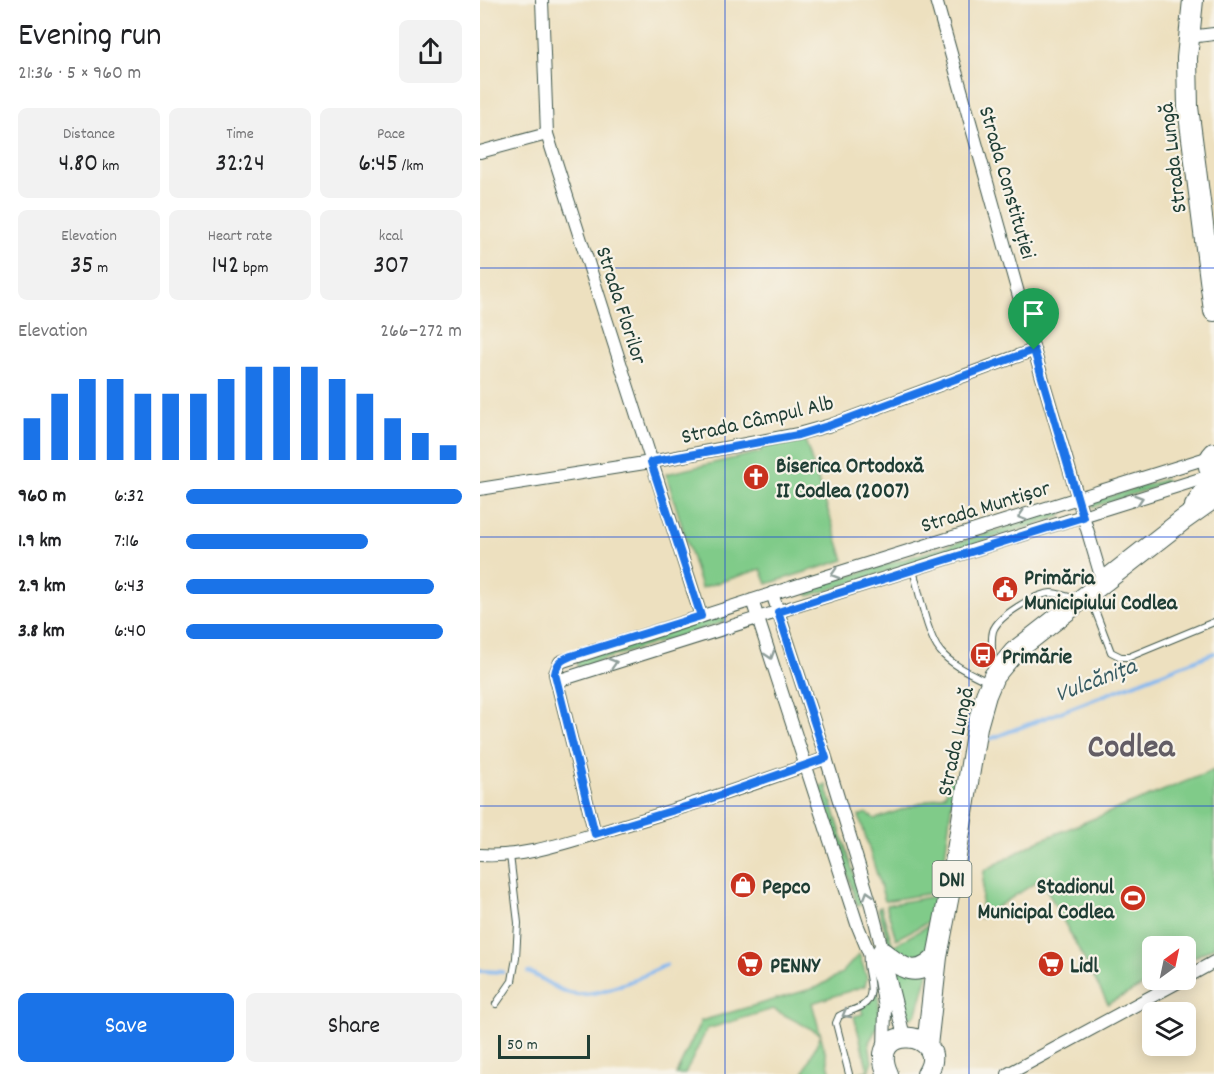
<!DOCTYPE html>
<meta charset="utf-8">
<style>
body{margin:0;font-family:Dekko,sans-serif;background:#f2f2f2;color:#202124;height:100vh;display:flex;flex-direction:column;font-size:22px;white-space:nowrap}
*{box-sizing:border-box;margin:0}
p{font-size:20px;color:#757577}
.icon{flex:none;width:33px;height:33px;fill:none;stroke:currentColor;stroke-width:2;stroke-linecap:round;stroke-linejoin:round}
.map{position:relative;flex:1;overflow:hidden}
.drawer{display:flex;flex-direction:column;background:#fff;width:480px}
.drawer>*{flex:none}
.needle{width:39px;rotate:33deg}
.fabs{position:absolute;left:662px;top:936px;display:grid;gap:12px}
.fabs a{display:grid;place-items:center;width:54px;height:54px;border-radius:9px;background:#fff;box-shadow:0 3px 15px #0003;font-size:30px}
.scale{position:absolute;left:18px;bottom:15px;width:92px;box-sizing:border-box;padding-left:6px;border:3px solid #1f3d34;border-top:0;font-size:16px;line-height:21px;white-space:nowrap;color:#1f3d34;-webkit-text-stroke:4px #f7f3e8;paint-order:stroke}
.pin{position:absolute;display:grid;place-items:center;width:51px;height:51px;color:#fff;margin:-62px -26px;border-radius:50% 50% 50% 0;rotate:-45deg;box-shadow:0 0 6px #0007}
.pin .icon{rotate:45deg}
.round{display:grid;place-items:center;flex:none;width:63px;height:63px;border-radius:9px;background:#f2f2f2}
.headline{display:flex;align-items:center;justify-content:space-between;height:102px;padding:0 18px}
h1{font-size:33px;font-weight:600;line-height:45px}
.figures{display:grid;grid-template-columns:repeat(3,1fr);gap:9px;height:102px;padding:6px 18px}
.figures div{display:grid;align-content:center;border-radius:9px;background:#f2f2f2;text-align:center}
.figures b{font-size:26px;font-weight:600}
.figures small{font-size:16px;font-weight:400}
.figures p{font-size:16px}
.chart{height:168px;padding:12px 18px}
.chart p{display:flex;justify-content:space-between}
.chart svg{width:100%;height:108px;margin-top:6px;stroke:#1a73e8;stroke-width:6}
.cta{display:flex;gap:12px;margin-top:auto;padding:12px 18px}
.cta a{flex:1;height:69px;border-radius:9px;background:#1a73e8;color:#fff;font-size:24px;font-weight:600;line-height:69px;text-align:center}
.cta a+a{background:#f2f2f2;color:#202124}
ul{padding:0 18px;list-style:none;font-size:20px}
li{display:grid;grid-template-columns:96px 72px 1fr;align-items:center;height:45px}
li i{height:15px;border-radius:8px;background:#1a73e8}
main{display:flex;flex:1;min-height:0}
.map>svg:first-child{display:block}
.green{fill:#80cb89;stroke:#50845e;stroke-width:1.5}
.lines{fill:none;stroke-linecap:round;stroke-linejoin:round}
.stream{stroke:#82b7f0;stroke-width:4}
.service-casing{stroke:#3e5549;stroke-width:8}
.minor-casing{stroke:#3e5549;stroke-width:14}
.trunk-casing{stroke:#3e5549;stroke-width:22}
.service{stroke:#fff;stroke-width:6}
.minor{stroke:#fff;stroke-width:12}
.trunk{stroke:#fff;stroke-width:20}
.oneway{stroke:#8f9e9a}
.route-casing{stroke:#fff;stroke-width:12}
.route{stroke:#1a73e8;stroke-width:8}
.grid{fill:none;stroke:#1d4ed8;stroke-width:1.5;stroke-opacity:0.55}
.labels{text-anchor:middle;stroke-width:4.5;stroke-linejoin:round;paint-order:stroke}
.shield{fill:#f7f3e8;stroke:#60746a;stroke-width:1.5}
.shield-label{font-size:21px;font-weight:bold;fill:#1f3d34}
.street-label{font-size:22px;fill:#1f3d34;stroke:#f7f3e8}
.poi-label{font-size:22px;font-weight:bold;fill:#1f3d34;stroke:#f7f3e8;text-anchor:start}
.water-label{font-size:24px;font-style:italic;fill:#385c63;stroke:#f7f3e8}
.town-label{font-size:34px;font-weight:bold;fill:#635d65;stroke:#f7f3e8}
</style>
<main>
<section class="drawer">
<div class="headline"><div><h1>Evening run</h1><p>21:36 · 5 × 960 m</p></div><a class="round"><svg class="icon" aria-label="share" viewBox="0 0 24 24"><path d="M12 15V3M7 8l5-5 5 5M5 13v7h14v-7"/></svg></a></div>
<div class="figures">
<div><p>Distance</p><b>4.80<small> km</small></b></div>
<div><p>Time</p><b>32:24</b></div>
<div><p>Pace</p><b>6:45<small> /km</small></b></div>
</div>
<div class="figures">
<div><p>Elevation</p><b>35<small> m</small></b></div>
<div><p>Heart rate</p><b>142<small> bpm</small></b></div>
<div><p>kcal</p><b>307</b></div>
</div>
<div class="chart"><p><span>Elevation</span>266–272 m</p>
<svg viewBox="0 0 160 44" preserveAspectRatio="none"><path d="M5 44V27M15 44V17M25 44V11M35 44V11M45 44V17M55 44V17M65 44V17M75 44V11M85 44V6M95 44V6M105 44V6M115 44V11M125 44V17M135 44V27M145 44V33M155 44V38"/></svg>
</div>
<ul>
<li><b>960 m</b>6:32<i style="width:100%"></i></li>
<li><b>1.9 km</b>7:16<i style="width:66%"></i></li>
<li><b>2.9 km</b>6:43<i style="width:90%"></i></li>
<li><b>3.8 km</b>6:40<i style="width:93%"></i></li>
</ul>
<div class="cta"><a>Save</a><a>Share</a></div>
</section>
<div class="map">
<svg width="734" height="1074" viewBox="0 0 734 1074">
<rect width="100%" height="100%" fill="#f7f3e8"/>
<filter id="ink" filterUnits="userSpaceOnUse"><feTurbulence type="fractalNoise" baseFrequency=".0167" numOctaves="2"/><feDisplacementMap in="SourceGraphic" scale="12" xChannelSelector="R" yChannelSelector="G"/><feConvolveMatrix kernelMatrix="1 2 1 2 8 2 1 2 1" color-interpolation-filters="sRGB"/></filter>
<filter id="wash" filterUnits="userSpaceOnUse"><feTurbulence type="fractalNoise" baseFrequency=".008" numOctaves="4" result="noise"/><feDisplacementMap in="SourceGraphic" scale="24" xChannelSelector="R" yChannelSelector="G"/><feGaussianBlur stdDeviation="1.35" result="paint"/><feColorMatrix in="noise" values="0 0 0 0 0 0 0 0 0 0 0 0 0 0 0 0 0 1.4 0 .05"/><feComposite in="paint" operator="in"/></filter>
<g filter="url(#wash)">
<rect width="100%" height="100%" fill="#ede0bf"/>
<path class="green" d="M324,437L364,560L287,584L281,569L221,588L186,474L281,452L280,447Z
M685,479L688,483L613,507L614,501Z
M579,511L582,516L329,596L328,595V589Z
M242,615L246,620L244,622L99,667L97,666L98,660Z
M734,770V947L705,962V946H672L673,980L628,1004L561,879L500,918L504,871L558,841Z
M470,775L474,778L473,792L461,888L457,892L405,901L379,816L386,813L395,819L464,795L467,791L465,780Z
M346,785L383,904L377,905L340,786Z
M460,895L454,919L416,939L406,905Z
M401,907L413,946L458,920L450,952L438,965L410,947L398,908Z
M379,954L387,978L385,986L332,1003L351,1074H323L341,1034L293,1009L227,1029L205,1074H196L221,1021L338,987L362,973Z
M409,963L449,970L437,1013L432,1018H428L424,1013Z
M388,965L398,987L400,1023L389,1042L392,1063L388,1074H375L388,1070L374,1016L383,1014L381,1008C402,998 394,983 388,965Z"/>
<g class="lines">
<path class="stream" d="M510,739L734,653
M0,971L23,972
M48,972C62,977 74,989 89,993C116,1000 162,976 186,965"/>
</g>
</g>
<g filter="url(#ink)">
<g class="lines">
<defs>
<path id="service" d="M433,570C439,590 447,636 460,651C471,665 492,674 508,682
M610,597L631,652L641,657H649L734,622
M514,669C513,657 510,642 513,631C518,616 555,594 571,593C579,593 587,597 594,598
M16,1004L32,981L36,958L38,923L30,855
M369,1074L356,1023L359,1016C366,1012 375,1010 382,1006C400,995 384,971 387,955"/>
<path id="minor" d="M62,0L67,134L221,616
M456,0L554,350L623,583
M709,37L734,34
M0,152L67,134
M0,489L171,462L318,434L351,425L554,350
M292,593L346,758L391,905L424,1036
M272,600L377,924L400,980L405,1008L404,1051
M77,681L733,475
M115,834L75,674L80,662L319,585L730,457
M0,855C43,858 84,843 125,831C199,809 273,785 346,758
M705,978L734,962
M528,1074L702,980"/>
<path id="trunk" d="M713,0L707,58L708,107L734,311
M734,453C727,460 727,468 734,476
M715,506L734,478
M402,952C422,968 436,980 457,957
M447,1046L457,957L474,869L497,727L506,695L514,676L534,652L703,520L734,498
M408,1074C384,1021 474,1030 447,1074"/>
</defs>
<use href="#service" class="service-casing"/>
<use href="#minor" class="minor-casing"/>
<use href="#trunk" class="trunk-casing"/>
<use href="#service" class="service"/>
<use href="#minor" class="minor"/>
<use href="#trunk" class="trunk"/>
</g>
<defs><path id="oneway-chevron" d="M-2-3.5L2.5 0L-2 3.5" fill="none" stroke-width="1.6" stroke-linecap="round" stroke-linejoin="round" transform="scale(1.5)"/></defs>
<g class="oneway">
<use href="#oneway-chevron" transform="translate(659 499) rotate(-18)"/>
<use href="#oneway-chevron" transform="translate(542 516) rotate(163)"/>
<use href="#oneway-chevron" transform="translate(355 574) rotate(163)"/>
<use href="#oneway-chevron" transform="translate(290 655) rotate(72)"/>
<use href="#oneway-chevron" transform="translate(133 663) rotate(-17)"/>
<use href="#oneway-chevron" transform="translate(388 895) rotate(-107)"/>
<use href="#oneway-chevron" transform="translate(366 1014) rotate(150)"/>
</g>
</g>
<g class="lines" filter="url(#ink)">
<defs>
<path id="route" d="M554,350L603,517L298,612L346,758L218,803L115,834L75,674C77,663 81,660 91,656L221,616L171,462L318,435L351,425Z"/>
</defs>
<use href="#route" class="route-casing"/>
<use href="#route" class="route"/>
</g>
<path class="grid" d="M245,0V1074M489,0V1074M0,268H734M0,537H734M0,806H734"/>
<defs>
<symbol id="church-disc" viewBox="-11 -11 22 22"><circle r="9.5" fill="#c8321e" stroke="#f7f3e8"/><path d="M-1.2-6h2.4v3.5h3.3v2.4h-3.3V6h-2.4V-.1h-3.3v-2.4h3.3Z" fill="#fff"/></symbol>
<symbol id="civic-disc" viewBox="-11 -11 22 22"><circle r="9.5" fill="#c8321e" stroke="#f7f3e8"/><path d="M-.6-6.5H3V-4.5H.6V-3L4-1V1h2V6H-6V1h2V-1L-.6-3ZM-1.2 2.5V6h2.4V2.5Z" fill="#fff"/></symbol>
<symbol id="bus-disc" viewBox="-11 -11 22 22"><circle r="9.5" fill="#c8321e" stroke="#f7f3e8"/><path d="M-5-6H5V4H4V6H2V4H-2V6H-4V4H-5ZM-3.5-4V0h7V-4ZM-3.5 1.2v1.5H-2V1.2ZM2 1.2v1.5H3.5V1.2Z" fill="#fff"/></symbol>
<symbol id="shop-disc" viewBox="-11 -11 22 22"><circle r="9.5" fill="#c8321e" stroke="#f7f3e8"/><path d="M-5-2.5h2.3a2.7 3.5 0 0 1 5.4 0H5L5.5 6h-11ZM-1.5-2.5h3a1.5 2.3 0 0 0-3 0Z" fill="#fff"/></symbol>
<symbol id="stadium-disc" viewBox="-11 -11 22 22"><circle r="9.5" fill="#c8321e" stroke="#f7f3e8"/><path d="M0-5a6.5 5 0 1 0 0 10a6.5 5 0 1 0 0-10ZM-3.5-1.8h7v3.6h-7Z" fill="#fff"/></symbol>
<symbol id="supermarket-disc" viewBox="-11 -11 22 22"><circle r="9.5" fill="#c8321e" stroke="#f7f3e8"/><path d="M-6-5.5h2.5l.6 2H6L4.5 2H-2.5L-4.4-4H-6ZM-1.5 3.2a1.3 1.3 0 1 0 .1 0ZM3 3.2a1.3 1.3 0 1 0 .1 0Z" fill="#fff"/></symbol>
</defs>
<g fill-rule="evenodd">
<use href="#church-disc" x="261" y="462" width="30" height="30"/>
<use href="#civic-disc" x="510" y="574" width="30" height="30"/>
<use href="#bus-disc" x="488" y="640" width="30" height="30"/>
<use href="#shop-disc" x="248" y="870" width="30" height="30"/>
<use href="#stadium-disc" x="638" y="883" width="30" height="30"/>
<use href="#supermarket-disc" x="255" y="949" width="30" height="30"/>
<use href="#supermarket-disc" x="556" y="949" width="30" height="30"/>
</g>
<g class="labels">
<rect class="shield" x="452.5" y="861" width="39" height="36" rx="4.5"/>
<g class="shield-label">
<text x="472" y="886">DN1</text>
</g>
<g class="street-label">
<text transform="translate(691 158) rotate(-97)" y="8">Strada Lungă</text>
<text transform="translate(529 182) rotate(74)" y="8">Strada Constituției</text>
<text transform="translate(143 305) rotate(72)" y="8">Strada Florilor</text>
<text transform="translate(277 418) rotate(-13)" y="8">Strada Câmpul Alb</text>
<text transform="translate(505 505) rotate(-17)" y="8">Strada Muntișor</text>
<text transform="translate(474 741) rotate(-78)" y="8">Strada Lungă</text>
</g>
<g class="poi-label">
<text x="296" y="472">Biserica Ortodoxă<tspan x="296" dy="25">II Codlea (2007)</tspan></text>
<text x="544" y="584">Primăria<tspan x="544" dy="25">Municipiului Codlea</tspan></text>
<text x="522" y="663">Primărie</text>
<text x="282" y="893">Pepco</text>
<text x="634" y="893" text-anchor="end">Stadionul<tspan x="634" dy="25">Municipal Codlea</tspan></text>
<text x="290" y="972">PENNY</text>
<text x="590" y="972">Lidl</text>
</g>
<g class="water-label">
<text transform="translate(615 679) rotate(-21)" y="8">Vulcănița</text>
</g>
<g class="town-label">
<text x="651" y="756">Codlea</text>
</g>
</g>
</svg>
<div class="fabs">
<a><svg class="needle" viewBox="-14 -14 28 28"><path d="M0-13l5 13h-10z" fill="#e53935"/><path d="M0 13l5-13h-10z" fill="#757577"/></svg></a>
<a><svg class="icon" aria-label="layers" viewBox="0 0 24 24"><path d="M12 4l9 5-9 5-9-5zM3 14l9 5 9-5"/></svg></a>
</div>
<div class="scale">50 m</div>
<div class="pin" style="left:554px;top:350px;background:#1e9e55"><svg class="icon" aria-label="arrive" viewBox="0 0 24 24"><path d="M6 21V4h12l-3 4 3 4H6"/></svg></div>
</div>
</main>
